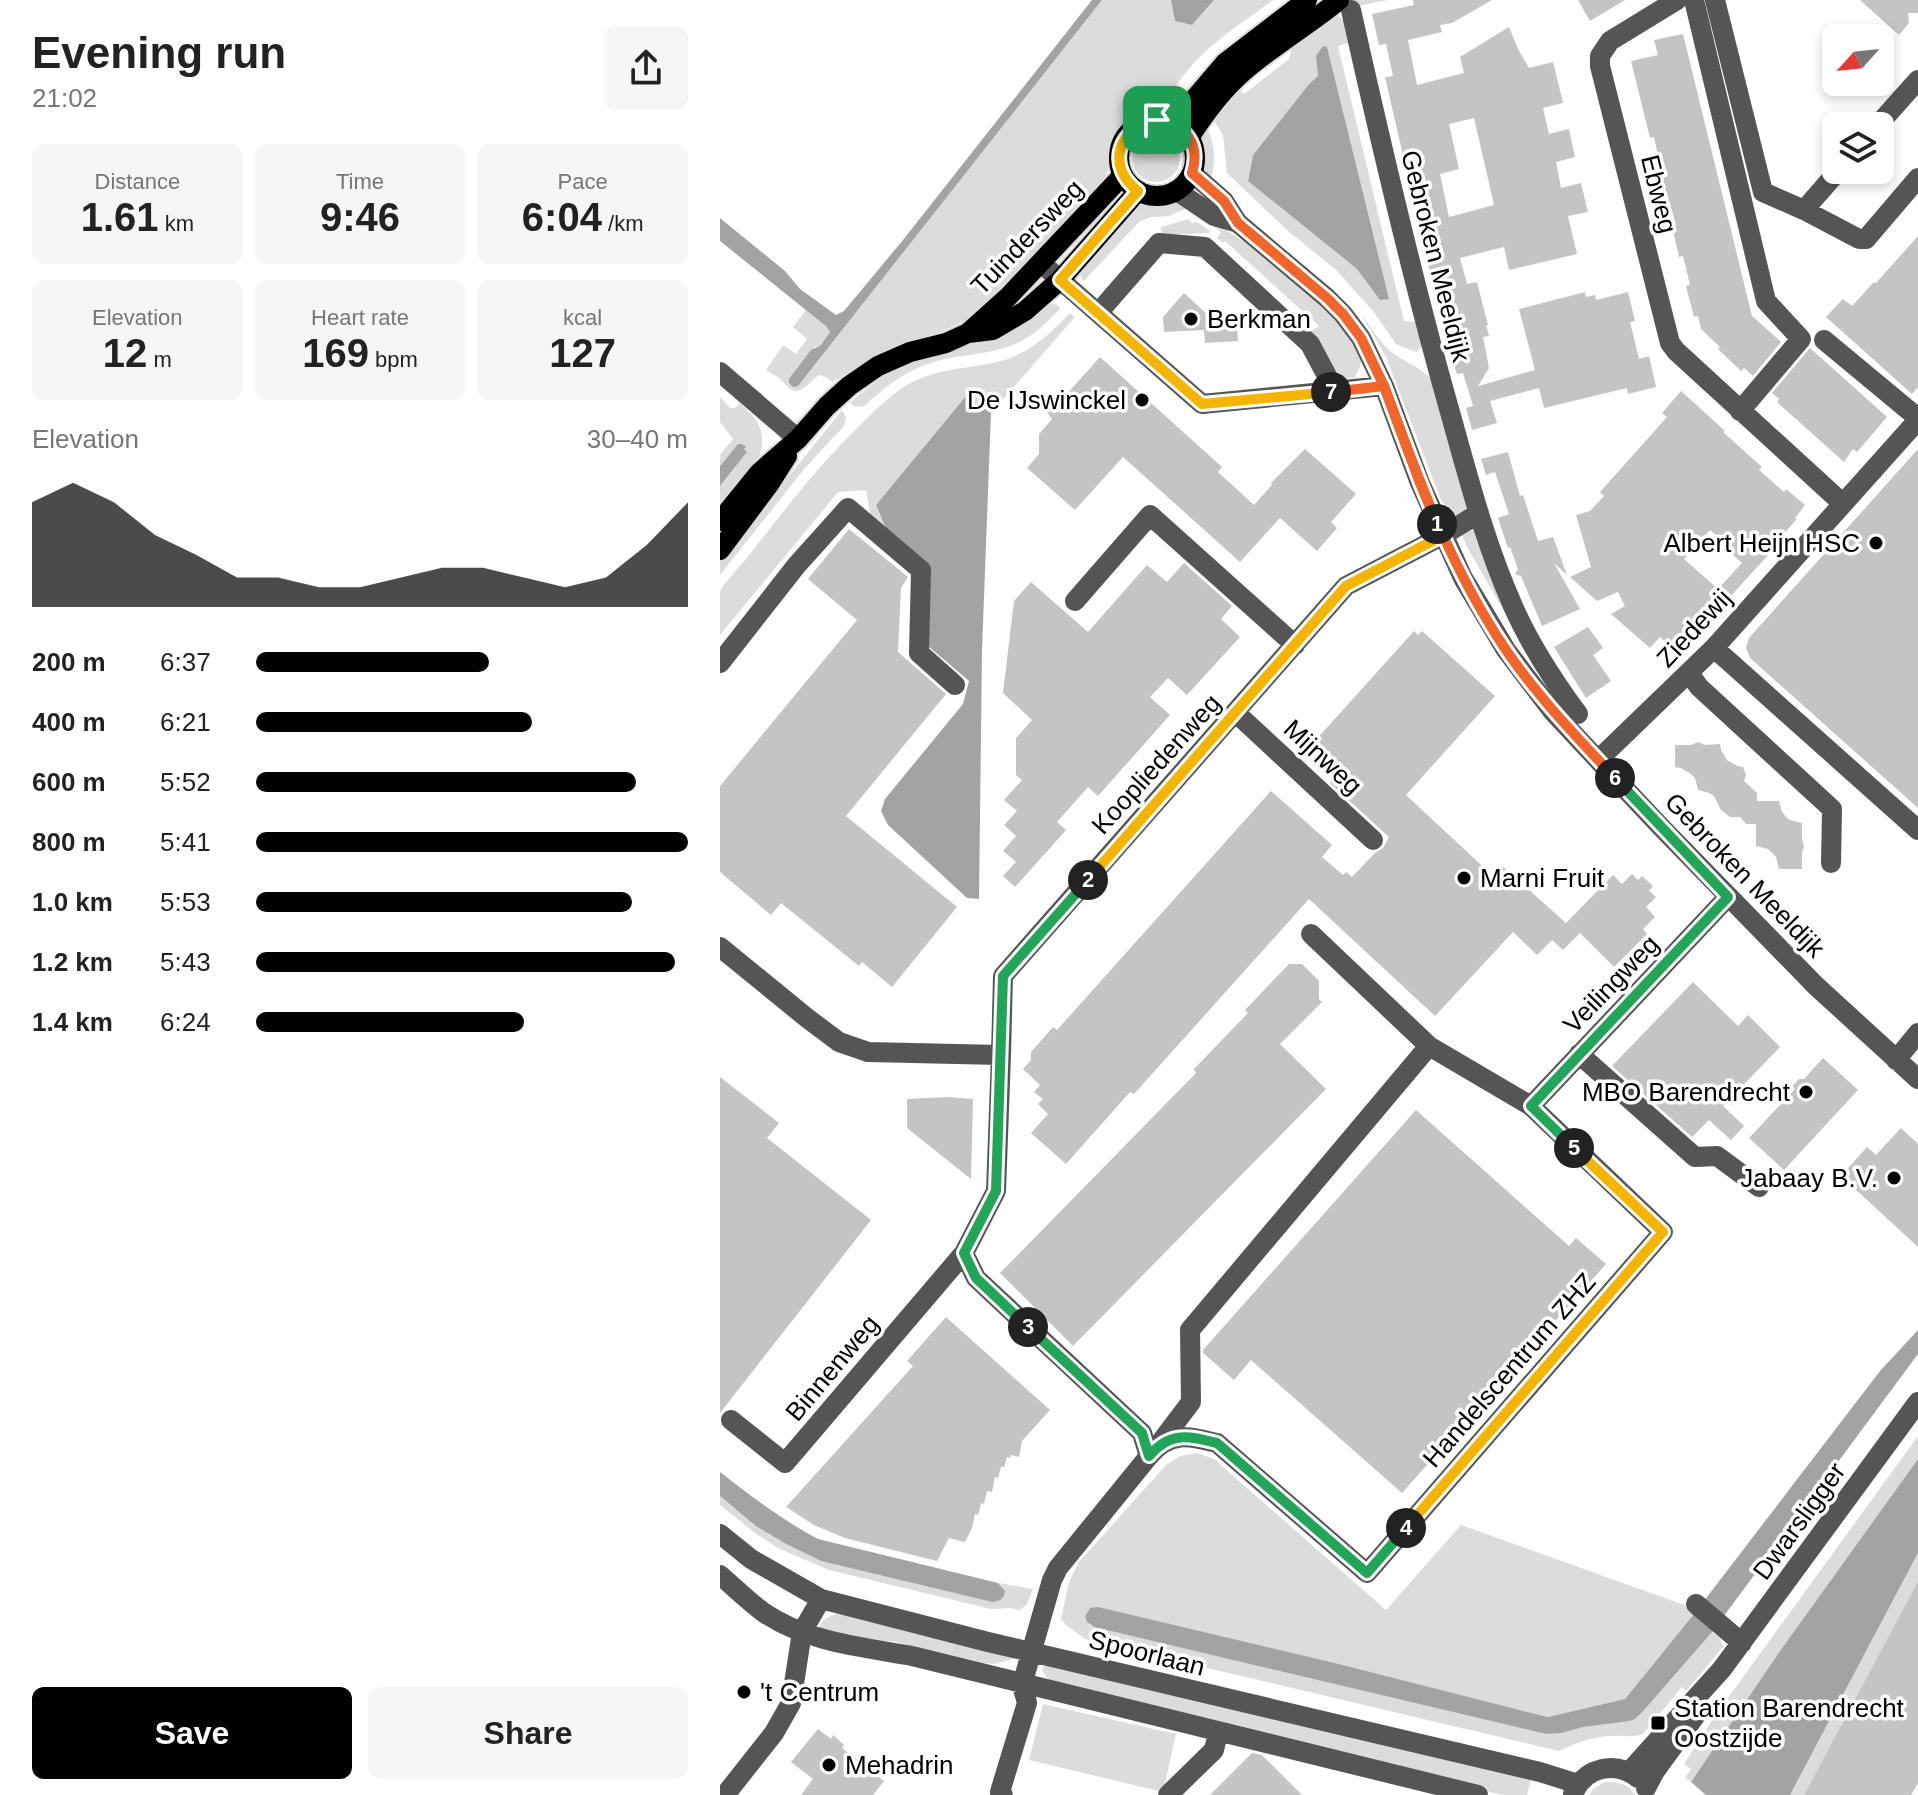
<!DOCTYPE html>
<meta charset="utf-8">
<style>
body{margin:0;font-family:Helvetica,sans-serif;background:#f6f6f6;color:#222;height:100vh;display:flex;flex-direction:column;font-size:30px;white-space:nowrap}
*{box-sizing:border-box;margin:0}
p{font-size:26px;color:#767676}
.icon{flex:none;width:44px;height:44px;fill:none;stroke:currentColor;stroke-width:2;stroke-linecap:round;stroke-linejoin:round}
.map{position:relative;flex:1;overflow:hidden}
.side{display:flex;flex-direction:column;background:#fff;width:720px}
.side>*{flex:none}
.needle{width:52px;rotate:243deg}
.tools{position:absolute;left:1102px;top:24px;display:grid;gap:16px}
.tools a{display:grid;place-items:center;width:72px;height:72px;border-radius:12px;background:#fff;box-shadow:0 4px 12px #0003;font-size:40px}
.pin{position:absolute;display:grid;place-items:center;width:68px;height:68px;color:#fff;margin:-34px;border-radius:16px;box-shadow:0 4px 12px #0006}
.km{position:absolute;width:40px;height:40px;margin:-20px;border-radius:50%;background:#222;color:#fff;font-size:22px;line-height:40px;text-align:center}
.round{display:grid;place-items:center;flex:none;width:84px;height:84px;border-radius:12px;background:#f6f6f6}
.overview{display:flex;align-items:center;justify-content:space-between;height:136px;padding:0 32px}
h1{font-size:44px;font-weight:600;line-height:60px}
.metrics{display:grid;grid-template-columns:repeat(3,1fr);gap:12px;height:136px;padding:8px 32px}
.metrics div{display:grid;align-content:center;border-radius:12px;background:#f6f6f6;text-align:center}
.metrics b{font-size:40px;font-weight:600}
.metrics small{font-size:22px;font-weight:400}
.metrics p{font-size:22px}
.chart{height:224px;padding:16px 32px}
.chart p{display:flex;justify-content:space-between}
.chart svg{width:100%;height:144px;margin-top:8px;fill:#000;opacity:.7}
.action{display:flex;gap:16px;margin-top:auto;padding:16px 32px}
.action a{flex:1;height:92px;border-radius:12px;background:#000;color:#fff;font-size:32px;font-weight:600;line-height:92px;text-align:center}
.action a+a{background:#f6f6f6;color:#222}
ul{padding:0 32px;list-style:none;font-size:26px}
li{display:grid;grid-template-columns:128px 96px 1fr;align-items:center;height:60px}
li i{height:20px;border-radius:10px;background:#000}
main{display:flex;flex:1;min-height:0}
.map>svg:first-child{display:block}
.green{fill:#dcdcdc;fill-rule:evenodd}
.water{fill:#a3a3a3}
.building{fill:#c4c4c4;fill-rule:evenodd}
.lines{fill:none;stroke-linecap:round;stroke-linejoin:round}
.major-casing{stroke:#dbdbdb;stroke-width:24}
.minor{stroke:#555;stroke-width:20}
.major{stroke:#000;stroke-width:20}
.split-1-casing{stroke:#fff;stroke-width:16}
.split-2-casing{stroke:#fff;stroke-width:16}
.split-3-casing{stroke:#fff;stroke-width:16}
.split-4-casing{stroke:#fff;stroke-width:16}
.split-5-casing{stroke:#fff;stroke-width:16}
.split-6-casing{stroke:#fff;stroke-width:16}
.split-7-casing{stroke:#fff;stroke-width:16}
.split-8-casing{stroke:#fff;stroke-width:16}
.split-1{stroke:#f0652b;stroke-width:10}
.split-2{stroke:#f5b400;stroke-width:10}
.split-3{stroke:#22a559;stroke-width:10}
.split-4{stroke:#22a559;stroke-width:10}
.split-5{stroke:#f5b400;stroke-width:10}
.split-6{stroke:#22a559;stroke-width:10}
.split-7{stroke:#f0652b;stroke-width:10}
.split-8{stroke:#f5b400;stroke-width:10}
.poi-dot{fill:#000;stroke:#fff;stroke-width:3}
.labels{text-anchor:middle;stroke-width:7;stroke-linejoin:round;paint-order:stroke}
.street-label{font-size:26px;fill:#000;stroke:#fff}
.poi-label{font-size:26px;fill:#000;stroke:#fff;text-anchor:start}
</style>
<main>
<section class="side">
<div class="overview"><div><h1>Evening run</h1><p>21:02</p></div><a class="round"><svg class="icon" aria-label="share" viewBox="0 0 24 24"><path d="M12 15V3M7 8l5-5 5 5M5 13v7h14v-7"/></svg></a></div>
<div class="metrics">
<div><p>Distance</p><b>1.61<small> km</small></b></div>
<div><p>Time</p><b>9:46</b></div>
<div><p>Pace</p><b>6:04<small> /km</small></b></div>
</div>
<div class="metrics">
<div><p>Elevation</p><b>12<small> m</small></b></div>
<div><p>Heart rate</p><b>169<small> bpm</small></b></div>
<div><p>kcal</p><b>127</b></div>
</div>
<div class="chart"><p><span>Elevation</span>30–40 m</p>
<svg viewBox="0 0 160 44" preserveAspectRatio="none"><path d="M0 44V12L10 6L20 12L30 22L40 28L50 35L60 35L70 38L80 38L90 35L100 32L110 32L120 35L130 38L140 35L150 25L160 12V44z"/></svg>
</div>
<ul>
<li><b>200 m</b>6:37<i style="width:54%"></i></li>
<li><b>400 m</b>6:21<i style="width:64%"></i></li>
<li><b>600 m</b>5:52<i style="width:88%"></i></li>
<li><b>800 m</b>5:41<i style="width:100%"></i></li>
<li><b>1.0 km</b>5:53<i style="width:87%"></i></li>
<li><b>1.2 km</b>5:43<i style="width:97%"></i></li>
<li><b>1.4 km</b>6:24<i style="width:62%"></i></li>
</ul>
<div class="action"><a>Save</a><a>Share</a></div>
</section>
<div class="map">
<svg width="1198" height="1795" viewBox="0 0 1198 1795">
<rect width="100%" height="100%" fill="#fff"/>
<path class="green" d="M382,0H451L455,21L472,25L494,0H553C518,26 480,49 456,86L457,95L464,103C460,105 456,108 452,110C442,114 430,110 420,114C384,127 397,159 382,185L290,287L252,317L214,335L173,347L156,355L112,382L106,377L99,375C93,379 88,386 82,389C70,395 67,384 59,378C55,375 50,373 46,370L63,345L76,354L87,339L73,327L86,310L107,327L111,333L101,345L94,347L78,386Z
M628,0H668L643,5L617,14L629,27L631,42L618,46L684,321L698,322L704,345L696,352L676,344L653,311L616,270L568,231L507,173L503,135L491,116L517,87L524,94L569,59L572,46ZM598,76L660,299L637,269L528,181L533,155L589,84Z
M486,126C495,143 496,160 491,179C479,166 479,141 486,126Z
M412 158a24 24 0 1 1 48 0a24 24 0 1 1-48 0Z
M459,202L469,207L449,216L431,217L419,222L364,281L362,280L360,272L413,207L420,204Z
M477,214C525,238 609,297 634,345C636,349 641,356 641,362C641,367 636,374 634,378L607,380L588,333L599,326L505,241L503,243L497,238L501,232Z
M469,219L472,223L477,222L490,231L489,233L442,235L441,227Z
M333,304L339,306L340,309C325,324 311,339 290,346C263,356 232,354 205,365C180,374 162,390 143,407L134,406L130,403C150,385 173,369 199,359C222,350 247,348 271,338C289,330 307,316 324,305Z
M640,312C649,324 657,339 669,350C682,362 699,365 712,380L748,508L744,514L737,515L729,513L721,500L666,357Z
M350,313L355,317L271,413L246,396L156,505L168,533L151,518L146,490L118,492L0,635C0,626 0,600 0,592C3,584 24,562 30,554C65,509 100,464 141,424C155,411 170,395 187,385C216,368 249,369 281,361C310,353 330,334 350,313Z
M0,397L10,408H15L20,403C26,409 33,415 37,422C56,454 18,488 0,510V486L27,452L21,445L18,444L0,466V455L13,439L0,422Z
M122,410L126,417L124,426L85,468L0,575V562Z
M755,528L828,675L785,613L747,547L742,535L745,529Z
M1198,1436V1459L1060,1651L971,1782L965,1778L971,1769L964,1764L997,1713Z
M477,1453L494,1459L666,1610L741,1525L967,1606L974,1614L905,1699L829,1717L619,1664L370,1608L365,1616L370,1626L826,1734L842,1733L863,1727L915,1719L992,1632L1000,1638L1003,1647L966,1691L962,1687L923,1734C913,1738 901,1735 890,1736C872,1737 855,1743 839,1751L365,1639C357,1632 348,1628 341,1619L349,1582L359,1562L446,1465L460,1456Z
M0,1496L37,1526L66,1544L101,1561L272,1602L281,1585L278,1583L313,1589L307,1604L300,1610L289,1608L271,1609L109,1570L58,1548L35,1533L0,1505Z
M1198,1553V1581L1084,1795H1070Z
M116,1614L129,1615L293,1656V1659L275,1664L264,1663L172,1641L127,1640L100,1630C100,1619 107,1618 116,1614Z
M325,1665L812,1777L807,1795H783L351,1693C340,1687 326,1682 322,1669Z
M323,1704L456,1734L443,1792L309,1760Z
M885,1782C897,1782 908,1783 915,1795H869L873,1789Z"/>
<path class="water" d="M372,0H382L78,386L73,387L69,383V379L91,350L101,345L110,332L107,327L0,241V218L65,271L80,289L116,315L124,311L183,240Z
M451,0H494L472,25L455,21Z
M603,46L607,47L669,299L660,300L637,269L528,181L533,155L589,84L598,76L596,56Z
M246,396L271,413L262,650L259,899L247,898L168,825L161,811L165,799L243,704L249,681L208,646L210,567L168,533L156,505Z
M18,444H22L26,447L24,449L27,452L0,486V466Z
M1198,1330V1354L992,1632L924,1710L915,1719L909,1721L863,1727L842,1733L826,1734L374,1627L367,1622L365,1616L370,1608L378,1607L619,1664L828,1717L905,1699L974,1614L1160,1371Z
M1198,1459V1553L1070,1795H986L971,1782L1060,1651Z
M0,1472C32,1497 62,1520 98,1539L278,1583L285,1591C284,1599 280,1601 272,1602L101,1561L66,1544L36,1526L0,1496Z"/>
<path class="building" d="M693,0H772L732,23L720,25L722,32L688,40L697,85L744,73L740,57L789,27L798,49L809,68L833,62L843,103L823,108L829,134L849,129L855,157L836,162L841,188L861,183L868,212L848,216L857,254L789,270L784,247L740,258L747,284L757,282L768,325H766L769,336L763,337L769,368L758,386L815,370L799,309L865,292L866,297L875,295L876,300L908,292L915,321L910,322L919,359L929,356L936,387L908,394L907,388L824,408L819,388L770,401L777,423L752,430L746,408L753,406L743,373L737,374L732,358L736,357L728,327H726L724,320L719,318L722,313L719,294H717L713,286L710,273L665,77L673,76L666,44L659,45L652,14L694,5ZM754,118L774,205L729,217L720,174L739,169L729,124Z
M858,0H905L870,21Z
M1140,0H1198V13H1188L1189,23L1179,35Z
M963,34L1032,316L1061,342L1033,376L1024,368L1021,371L998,349L1000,347L981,329L978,316L974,317L966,286L970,285L963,256L959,257L952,226L956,225L948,197H944L937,167L941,166L937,151L934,137L930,138L911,61L938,55L934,40Z
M1198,236V387L1192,394L1106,317L1123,299L1132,306L1154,282L1156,283Z
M464,293L502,328L517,327L518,341L485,343L484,330L444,332L443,317Z
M1090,348L1167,417L1137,452L1133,449L1124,462L1057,402L1059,399L1052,393Z
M380,357L502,467L498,472L534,505L552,485L551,483L585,449L636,494L611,522L617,528L597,551L560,518L520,562L403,457L355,510L307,468L319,454V434L332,419L325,409L326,400L334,394L345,396Z
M961,391L1005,431L1003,432L1042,467L1039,470L1064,492L1066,489L1085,505L1075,518L1077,519L1047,552L1049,554L1008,599L1006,597L957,652L940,637L930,648L891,614L905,606L898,592L877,601L850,577L871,567L856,515L870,511L884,496L880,492L947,417L942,413ZM990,530L1015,552L1013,555L1022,563L998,589L964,559Z
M1198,449V808L1030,658L1026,648L1029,638Z
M788,452L800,496L803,495L818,541L833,537L847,575L834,563L860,609L822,626L801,576L795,574L798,569L790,547L788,548L778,518L789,514L775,472L766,475L761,459Z
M129,529L188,577L181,588L178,652L226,694L126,816L237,907L172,987L142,962L139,966L61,903L51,915L0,872V786L137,620L88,579Z
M464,563L512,606L501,619L520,637L467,695L448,678L430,697L450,715L378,796L368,787L337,822L346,830L295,887L283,876L296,862L283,851L296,836L284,825L297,811L284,800L302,780L296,775V738L312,720L283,693L294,601L311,582L368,632L427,565L447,582Z
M868,627L883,648L873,655L891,681L866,698L834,647Z
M694,631L698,635L702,631L775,696L686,795L773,876L782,866L846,923L893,875L902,884L912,874L918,880L922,876L933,886L929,891L936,897L926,907L935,917L923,929L927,934L894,967L860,933L843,950L832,940L817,955L793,932L715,1016L589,899L414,1094L410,1092L346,1164L311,1133L328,1114L318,1104L323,1099L314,1092L320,1085L303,1069L311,1060V1052L333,1027L337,1030L551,791L612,845L602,857L623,875L626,872L632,877L655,853L663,848L669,837L610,783L623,768L594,742Z
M978,742L985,745L1000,744L1001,750L1007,760L1017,766L1023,767L1026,775L1024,781L1037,793V801H1059L1062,812L1066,817L1070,820L1082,823V838L1084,846L1082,852V869H1059L1056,857L1048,849L1036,846V824H1026L1020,817H1010L1001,810L994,796L989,793L978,790L975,778L971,774L961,768L955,767V745H971Z
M569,964H582L599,981V999L602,1002L560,1044L606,1089L353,1346L280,1273L476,1073L474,1069L528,1013L525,1010Z
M973,982L1018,1026L1028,1015L1060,1047L1003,1106L1024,1126L1011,1140L989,1120L972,1137L892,1066Z
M1103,1058L1138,1090L1064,1170L1029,1138L1075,1089L1072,1086L1079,1079H1084Z
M0,1077L59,1123L47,1138L151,1220L0,1413Z
M227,1097L253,1099L251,1179L187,1128V1099Z
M696,1110L849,1246L856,1238L886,1264L682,1493L531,1360L514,1380L483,1353V1350Z
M1181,1128L1198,1144V1247L1121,1176L1147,1147L1156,1155Z
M226,1317L330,1410L302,1441L299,1457L291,1455L290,1458L287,1457L284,1467H281L278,1478L275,1477L272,1492L267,1491L264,1504L261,1503L258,1515L255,1514L252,1528L245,1542L229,1538L217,1561L125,1538L94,1525L66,1507L193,1366L187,1361Z
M1198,1581V1783L1191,1795H1084Z
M98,1729L111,1739L113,1735L124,1745L122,1748L164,1781L153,1795H81L93,1779L71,1762Z
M532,1753L542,1755L582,1795H490Z"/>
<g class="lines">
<defs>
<path id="major" d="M399 158a38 38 0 1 1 76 0a38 38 0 1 1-76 0Z
M449,123L471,103L505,63L587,0
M469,138C485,113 502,90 524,71C554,45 589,25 619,0
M248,333L288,297L403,175
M0,521L39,473L78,439L107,406L129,386L158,366L190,352L226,343L248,333L273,330L305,311L340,280L418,191
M0,550L50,483L67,456"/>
</defs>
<use href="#major" class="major-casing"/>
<path class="minor" d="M957,0L890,41L880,56V66L950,343L956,351L1122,503
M974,0L1046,301L1081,339L1020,411
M995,0L1043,192L1084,210L1139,239H1146L1198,178
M631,10C660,140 690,270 726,398C746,468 763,539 793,606C810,645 833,680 858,714
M1157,126L1198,80
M472,173L504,201L518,223L607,298L623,314L641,338L664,386L700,483L743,578L786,650L833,712L939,825L1096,986L1198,1079
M457,191L494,216L518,223
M1084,210L1119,170
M321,263L482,404L664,386
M378,313L439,243L485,247L590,344L615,391
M1104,340L1198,418
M0,372L78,439
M355,601L430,515L575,645
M994,648L1198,830
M0,663L76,566L128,508L201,570L199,653L235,685
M969,673L979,687L1112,809L1111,863
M516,713L653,840
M878,760L994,648L1198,420
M591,934L709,1046
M0,947L87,1018L119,1042L148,1052L281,1055L283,976L626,586L722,536L759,513
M859,1054L975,1157L997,1156L1039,1187
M281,1055L276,1191L244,1253L256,1278L422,1433L429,1456L338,1568L332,1580L302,1685
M1176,1060L1198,1033
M811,1106L1008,897
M11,1420L65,1463L244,1253
M429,1456C450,1431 469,1436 497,1443L647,1573L943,1232L811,1106L709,1046L470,1330L471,1402L440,1443
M0,1534L31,1559L101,1599L268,1642L820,1772L858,1784
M0,1575C14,1587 28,1601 43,1612C86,1642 141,1647 192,1656L758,1795
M976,1604L1022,1643
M909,1772L1002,1669L1198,1402
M926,1788L935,1771L981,1708
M853,1794C865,1767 895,1760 918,1778
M5,1795L54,1733L71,1703L82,1632L101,1599
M283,1795L280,1792L307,1703L302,1685
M448,1795L494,1750L498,1733"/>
<use href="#major" class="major"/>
</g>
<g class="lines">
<defs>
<path id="split-1" d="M437,120C466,125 481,144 472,173L504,201L518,223L607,298L623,314L641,338L664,386L700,483L717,524"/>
<path id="split-2" d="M368,880L626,586L722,536L717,524"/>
<path id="split-3" d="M308,1327L256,1278L244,1253L276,1191L283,976L368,880"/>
<path id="split-4" d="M308,1327L422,1433L429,1456C450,1431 469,1436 497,1443L647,1573L686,1528"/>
<path id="split-5" d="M686,1528L943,1232L854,1148"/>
<path id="split-6" d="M854,1148L811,1106L1008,897L895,778"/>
<path id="split-7" d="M611,392L664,386C697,476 730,566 784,647C816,695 856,736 895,778"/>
<path id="split-8" d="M437,120C398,127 385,166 418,191L340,280L482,404L611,392"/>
</defs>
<use href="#split-1" class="split-1-casing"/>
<use href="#split-2" class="split-2-casing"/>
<use href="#split-3" class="split-3-casing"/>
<use href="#split-4" class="split-4-casing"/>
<use href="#split-5" class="split-5-casing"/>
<use href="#split-6" class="split-6-casing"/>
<use href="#split-7" class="split-7-casing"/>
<use href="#split-8" class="split-8-casing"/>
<use href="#split-1" class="split-1"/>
<use href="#split-2" class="split-2"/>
<use href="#split-3" class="split-3"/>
<use href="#split-4" class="split-4"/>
<use href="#split-5" class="split-5"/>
<use href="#split-6" class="split-6"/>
<use href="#split-7" class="split-7"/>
<use href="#split-8" class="split-8"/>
</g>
<g class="poi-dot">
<circle cx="471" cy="319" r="8"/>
<circle cx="422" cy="400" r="8"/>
<circle cx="1156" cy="543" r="8"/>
<circle cx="744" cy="878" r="8"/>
<circle cx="1086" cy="1092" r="8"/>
<circle cx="1174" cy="1178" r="8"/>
<circle cx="24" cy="1692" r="8"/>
<rect x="930" y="1715" width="16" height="16" rx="4"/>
<circle cx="109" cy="1765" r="8"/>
</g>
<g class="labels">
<g class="street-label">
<text transform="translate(939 194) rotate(76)" y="9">Ebweg</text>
<text transform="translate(307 237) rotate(-46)" y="9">Tuindersweg</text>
<text transform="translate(716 256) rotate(76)" y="9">Gebroken Meeldijk</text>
<text transform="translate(974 628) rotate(-47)" y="9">Ziedewij</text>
<text transform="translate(603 757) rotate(43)" y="9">Mijnweg</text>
<text transform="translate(436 764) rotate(-48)" y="9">Koopliedenweg</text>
<text transform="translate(1025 875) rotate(46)" y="9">Gebroken Meeldijk</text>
<text transform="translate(891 984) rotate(-46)" y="9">Veilingweg</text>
<text transform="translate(112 1368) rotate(-50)" y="9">Binnenweg</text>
<text transform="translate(789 1370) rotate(-49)" y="9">Handelscentrum ZHZ</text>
<text transform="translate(1079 1521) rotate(-54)" y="9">Dwarsligger</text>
<text transform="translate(427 1653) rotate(14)" y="9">Spoorlaan</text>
</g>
<g class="poi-label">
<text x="487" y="328">Berkman</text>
<text x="406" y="409" text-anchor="end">De IJswinckel</text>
<text x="1140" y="552" text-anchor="end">Albert Heijn HSC</text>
<text x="760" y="887">Marni Fruit</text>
<text x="1070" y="1101" text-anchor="end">MBO Barendrecht</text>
<text x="1158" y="1187" text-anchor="end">Jabaay B.V.</text>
<text x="40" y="1701">'t Centrum</text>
<text x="954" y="1717">Station Barendrecht<tspan x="954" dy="30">Oostzijde</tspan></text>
<text x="125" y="1774">Mehadrin</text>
</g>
</g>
</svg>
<div class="tools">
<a><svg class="needle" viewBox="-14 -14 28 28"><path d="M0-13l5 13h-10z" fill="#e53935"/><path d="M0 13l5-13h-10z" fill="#767676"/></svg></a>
<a><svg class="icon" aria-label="layers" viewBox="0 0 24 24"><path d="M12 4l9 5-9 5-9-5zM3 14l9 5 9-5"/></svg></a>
</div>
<div class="pin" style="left:437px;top:120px;background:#1e9e55"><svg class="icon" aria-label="arrive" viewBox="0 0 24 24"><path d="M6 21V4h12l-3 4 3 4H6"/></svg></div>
<b class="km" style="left:717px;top:524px">1</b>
<b class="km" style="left:368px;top:880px">2</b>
<b class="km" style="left:308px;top:1327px">3</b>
<b class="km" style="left:686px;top:1528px">4</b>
<b class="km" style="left:854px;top:1148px">5</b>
<b class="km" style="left:895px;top:778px">6</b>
<b class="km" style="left:611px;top:392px">7</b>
</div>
</main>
